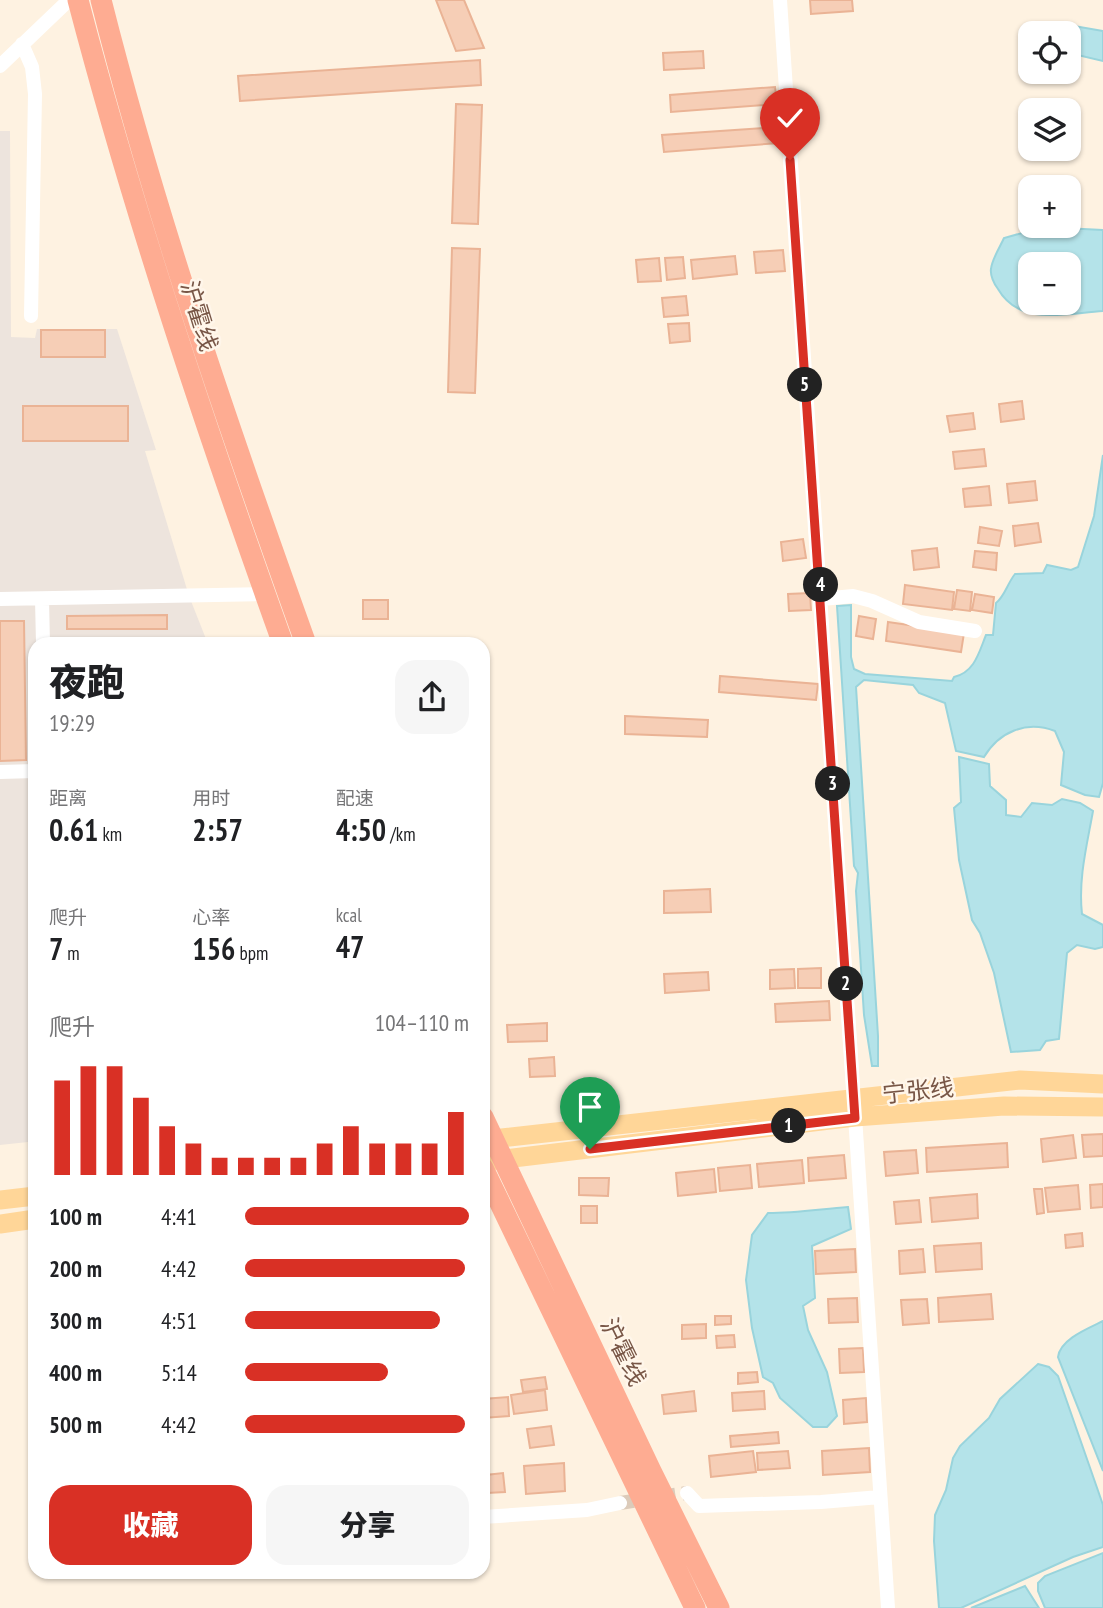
<!DOCTYPE html>
<html lang="zh">
<meta charset="utf-8">
<style>
body{margin:0;font-family:"PT Sans Narrow","Noto Sans SC",sans-serif;background:#f6f6f6;color:#202124;height:100vh;display:flex;flex-direction:column;font-size:26px;white-space:nowrap}
*{box-sizing:border-box;margin:0}
p{font-size:23px;color:#757577}
.icon{flex:none;width:38px;height:38px;fill:none;stroke:currentColor;stroke-width:2;stroke-linecap:round;stroke-linejoin:round}
.map{position:relative;flex:1;overflow:hidden}
.panel{position:absolute;left:28px;top:637px;width:462px;height:942px;display:flex;flex-direction:column;background:#fff;border-radius:21px;box-shadow:0 2px 5px #0004}
.panel>*{flex:none}
.fabs{position:absolute;left:1018px;top:21px;display:grid;gap:14px}
.fabs a{display:grid;place-items:center;width:63px;height:63px;border-radius:14px;background:#fff;box-shadow:0 2px 5px #0004;font-size:35px}
.pin{position:absolute;display:grid;place-items:center;width:60px;height:60px;color:#fff;margin:-72px -30px;border-radius:50% 50% 50% 0;rotate:-45deg;box-shadow:0 0 7px #0007}
.pin .icon{rotate:45deg}
.km{position:absolute;width:35px;height:35px;margin:-18px;border-radius:50%;background:#222;color:#fff;font-size:19px;line-height:35px;text-align:center}
.round{display:grid;place-items:center;flex:none;width:74px;height:74px;border-radius:21px;background:#f6f6f6}
.head{display:flex;align-items:center;justify-content:space-between;height:119px;padding:0 21px}
h1{font-size:38px;font-weight:800;line-height:52px}
.stats{display:grid;grid-template-columns:repeat(3,1fr);gap:10px;height:119px;padding:7px 21px}
.stats div{display:grid;align-content:center}
.stats b{font-size:30px;font-weight:800}
.stats small{font-size:19px;font-weight:400}
.stats p{font-size:19px}
.chart{height:196px;padding:14px 21px}
.chart p{display:flex;justify-content:space-between}
.chart svg{width:100%;height:126px;margin-top:7px;stroke:#d93025;stroke-width:6}
.action{display:flex;gap:14px;margin-top:auto;padding:14px 21px}
.action a{flex:1;height:80px;border-radius:21px;background:#d93025;color:#fff;font-size:28px;font-weight:800;line-height:80px;text-align:center}
.action a+a{background:#f6f6f6;color:#202124}
ul{padding:0 21px;list-style:none;font-size:23px}
li{display:grid;grid-template-columns:112px 84px 1fr;align-items:center;height:52px}
li i{height:18px;border-radius:9px;background:#d93025}
.map>svg:first-child{display:block}
.industrial{fill:#ede4dd}
.water{fill:#b4e3e9;stroke:#99d4dc;stroke-width:2;fill-rule:evenodd}
.building{fill:#f6ceb6;stroke:#eab395;stroke-width:2}
.lines{fill:none;stroke-linecap:round;stroke-linejoin:round}
.minor-tunnel{stroke:#dccbba;stroke-width:14;stroke-dasharray:14 7;stroke-linecap:butt}
.minor{stroke:#fff;stroke-width:14}
.major{stroke:#ffd698;stroke-width:19}
.highway{stroke:#feac92;stroke-width:21}
.route-casing{stroke:#fff;stroke-width:14}
.route{stroke:#d93025;stroke-width:9}
.labels{text-anchor:middle;stroke-width:5;stroke-linejoin:round;paint-order:stroke}
.street-label{font-size:24px;fill:#785646;stroke:#fff6ea}
</style>
<div class="map">
<svg width="1103" height="1608" viewBox="0 0 1103 1608">
<rect width="100%" height="100%" fill="#fef2e1"/>
<path class="industrial" d="M0,131H10L11,337L35,338L37,329H117L156,450L145,451L189,596L208,644H35V963L28,964V1142L0,1145Z"/>
<path class="water" d="M1051,22L1103,31V61L1069,53V33H1045Z
M1044,227L1103,230V311C1066,313 1020,327 998,289C994,284 990,275 991,269C992,259 1000,247 1004,238ZM1069,264V303H1031V264Z
M1103,455V783L1099,797L1085,795L1061,785L1064,752L1055,731C1026,720 999,732 984,757L956,751L945,703L919,693L913,685L864,680L856,687L878,1036V1066H872L864,1015L856,891L858,873L854,866L837,606L851,605V657L854,669L865,674L952,681L954,677C975,672 979,652 986,635H993L996,603C1005,596 1007,584 1015,574L1043,573L1047,565L1071,570L1078,567L1094,516Z
M959,757L989,764L990,786L1006,800V815L1021,817L1032,803L1052,805L1062,799L1080,803L1093,811C1087,845 1078,879 1082,914L1103,925V947L1095,949L1077,945L1067,953L1059,1039L1046,1041L1040,1050L1011,1052L994,973L980,933L972,920L959,860L954,808L961,802Z
M848,1207L851,1229L812,1246L815,1298L803,1306L808,1330L827,1372L837,1416L827,1427H813L780,1398L773,1383L763,1377L752,1328L746,1280L752,1235L768,1213C796,1213 821,1209 848,1207Z
M1103,1321V1471L1058,1357C1060,1339 1089,1328 1103,1321Z
M1038,1364L1049,1367L1058,1376L1103,1505V1547L1073,1557L961,1608H939L934,1541L935,1515L946,1490L953,1458L960,1446L989,1418L1000,1399Z
M1103,1553V1608H1045L1038,1591V1583L1045,1576Z
M1025,1586L1039,1608H971Z"/>
<path class="building" d="M436,0H464L484,48L456,51Z
M810,0H852L853,11L811,14Z
M703,51L704,68L664,70L663,53Z
M480,60L481,85L240,101L238,76Z
M775,87L777,104L671,112L670,95Z
M456,104L482,105L478,224L452,223Z
M778,127L779,143L664,152L662,135Z
M452,248L480,249L475,393L448,392Z
M783,250L785,271L756,273L754,252Z
M735,256L737,274L693,279L691,260Z
M683,257L685,278L667,280L665,258Z
M659,258L661,281L638,282L636,260Z
M686,296L688,315L664,317L662,298Z
M689,323L690,341L670,343L668,324Z
M41,330H105V357H41Z
M1022,401L1024,419L1001,422L999,404Z
M23,406H128V441H23Z
M973,413L975,429L950,432L947,416Z
M984,449L986,466L955,469L953,452Z
M1035,481L1037,500L1009,503L1007,484Z
M989,486L991,505L965,507L963,489Z
M1038,523L1041,542L1015,546L1013,526Z
M980,527L1002,531L999,546L978,543Z
M803,539L806,558L783,561L781,542Z
M937,548L939,567L914,570L912,551Z
M975,551L997,553L996,570L973,567Z
M905,585L954,592L952,610L903,604Z
M957,590L972,592L970,611L954,609Z
M810,593L811,610L789,611L788,594Z
M975,594L994,597L992,613L972,610Z
M363,600H388V619H363Z
M167,615V629H67V616Z
M859,616L876,619L873,639L856,636Z
M0,621H24L26,760L0,761Z
M888,622L964,633L961,652L886,641Z
M720,676L818,684L816,700L719,692Z
M625,716L708,720L707,737L625,734Z
M710,889L711,912L664,913V891Z
M821,968V988H798V969Z
M794,969L795,988L770,989V970Z
M708,972L709,990L665,993L664,974Z
M829,1001L830,1020L776,1022L775,1004Z
M547,1023V1041L508,1042L507,1025Z
M554,1057L555,1076L530,1077L529,1059Z
M1103,1134V1156L1084,1157L1082,1135Z
M1073,1135L1076,1158L1043,1162L1041,1139Z
M1007,1143L1008,1167L927,1172L926,1148Z
M916,1150L918,1173L886,1176L884,1152Z
M844,1155L846,1178L809,1181L808,1158Z
M802,1160L804,1183L759,1187L757,1164Z
M750,1165L752,1188L720,1191L718,1168Z
M714,1169L716,1192L678,1196L676,1173Z
M579,1178H609L608,1196L579,1195Z
M1103,1184V1207L1091,1208L1090,1185Z
M1078,1185L1080,1209L1048,1212L1045,1188Z
M1034,1189H1042L1044,1213L1037,1214Z
M977,1194L978,1218L932,1222L930,1198Z
M919,1200L921,1222L896,1224L894,1202Z
M581,1206H597V1223H581Z
M1082,1233L1083,1246L1066,1248L1065,1235Z
M981,1243L982,1269L936,1272L934,1246Z
M855,1249L856,1272L816,1274L815,1251Z
M923,1249L925,1272L900,1274L899,1251Z
M991,1294L993,1319L939,1322L938,1298Z
M857,1298L858,1322L829,1323L828,1299Z
M927,1299L929,1323L903,1325L901,1300Z
M715,1316H731V1324L715,1325Z
M706,1324V1338L682,1339V1325Z
M734,1335L735,1347L717,1348L716,1336Z
M863,1348L864,1372L840,1373L839,1349Z
M757,1372L758,1382L738,1384V1373Z
M545,1377L547,1389L523,1392L521,1380Z
M545,1390L547,1410L514,1414L511,1395Z
M694,1391L696,1411L664,1414L662,1395Z
M764,1391L765,1409L733,1411L732,1393Z
M508,1397L509,1416L483,1418V1399Z
M866,1398L867,1422L844,1424L843,1400Z
M551,1426L554,1445L530,1448L527,1429Z
M778,1432L779,1443L731,1447L730,1436Z
M869,1448L870,1472L823,1475L822,1451Z
M753,1451L756,1472L711,1477L709,1456Z
M788,1451L790,1468L758,1470L757,1453Z
M564,1463L565,1491L526,1494L524,1466Z
M503,1473L505,1492L487,1493L486,1475Z"/>
<g class="lines">
<path class="minor-tunnel" d="M620,1503L687,1493"/>
<path class="minor" d="M780,0L888,1608
M22,44L32,67L35,94L31,316
M0,66L69,0
M0,599L265,594
M42,599L43,644
M822,599L853,596L872,601L919,622L975,631
M0,772L35,771
M687,1493L699,1506L821,1502L880,1497
M483,1517L587,1510L620,1503"/>
<path class="major" d="M483,1140L1020,1080L1103,1084
M488,1161L855,1117L1004,1106L1103,1107
M0,1200L35,1196
M0,1224L35,1219"/>
<path class="highway" d="M78,0C135,218 207,432 283,644
M101,0C156,218 230,432 306,644
M483,1117L651,1471L719,1608
M483,1168L695,1608"/>
</g>
<g class="lines">
<defs>
<path id="route" d="M590,1149L855,1118L790,160"/>
</defs>
<use href="#route" class="route-casing"/>
<use href="#route" class="route"/>
</g>
<g class="labels">
<g class="street-label">
<text transform="translate(199 316) rotate(73)" y="8">沪霍线</text>
<text transform="translate(918 1091) rotate(-6)" y="8">宁张线</text>
<text transform="translate(623 1352) rotate(64)" y="8">沪霍线</text>
</g>
</g>
</svg>
<div class="fabs">
<a><svg class="icon" aria-label="locate" viewBox="0 0 24 24"><circle cx="12" cy="12" r="6"/><path d="M12 2v4M12 18v4M2 12h4M18 12h4"/></svg></a>
<a><svg class="icon" aria-label="layers" viewBox="0 0 24 24"><path d="M12 4l9 5-9 5-9-5zM3 14l9 5 9-5"/></svg></a>
<a>+</a>
<a>−</a>
</div>
<div class="pin" style="left:590px;top:1149px;background:#1e9e55"><svg class="icon" aria-label="arrive" viewBox="0 0 24 24"><path d="M6 21V4h12l-3 4 3 4H6"/></svg></div>
<div class="pin" style="left:790px;top:160px;background:#d93025"><svg class="icon" aria-label="check" viewBox="0 0 24 24"><path d="M5 12l5 5 9-10"/></svg></div>
<b class="km" style="left:789px;top:1126px">1</b>
<b class="km" style="left:846px;top:984px">2</b>
<b class="km" style="left:833px;top:784px">3</b>
<b class="km" style="left:821px;top:585px">4</b>
<b class="km" style="left:805px;top:385px">5</b>
<section class="panel">
<div class="head"><div><h1>夜跑</h1><p>19:29</p></div><a class="round"><svg class="icon" aria-label="share" viewBox="0 0 24 24"><path d="M12 15V3M7 8l5-5 5 5M5 13v7h14v-7"/></svg></a></div>
<div class="stats">
<div><p>距离</p><b>0.61<small> km</small></b></div>
<div><p>用时</p><b>2:57</b></div>
<div><p>配速</p><b>4:50<small> /km</small></b></div>
</div>
<div class="stats">
<div><p>爬升</p><b>7<small> m</small></b></div>
<div><p>心率</p><b>156<small> bpm</small></b></div>
<div><p>kcal</p><b>47</b></div>
</div>
<div class="chart"><p><span>爬升</span>104–110 m</p>
<svg viewBox="0 0 160 44" preserveAspectRatio="none"><path d="M5 44V11M15 44V6M25 44V6M35 44V17M45 44V27M55 44V33M65 44V38M75 44V38M85 44V38M95 44V38M105 44V33M115 44V27M125 44V33M135 44V33M145 44V33M155 44V22"/></svg>
</div>
<ul>
<li><b>100 m</b>4:41<i style="width:100%"></i></li>
<li><b>200 m</b>4:42<i style="width:98%"></i></li>
<li><b>300 m</b>4:51<i style="width:87%"></i></li>
<li><b>400 m</b>5:14<i style="width:64%"></i></li>
<li><b>500 m</b>4:42<i style="width:98%"></i></li>
</ul>
<div class="action"><a>收藏</a><a>分享</a></div>
</section>
</div>
